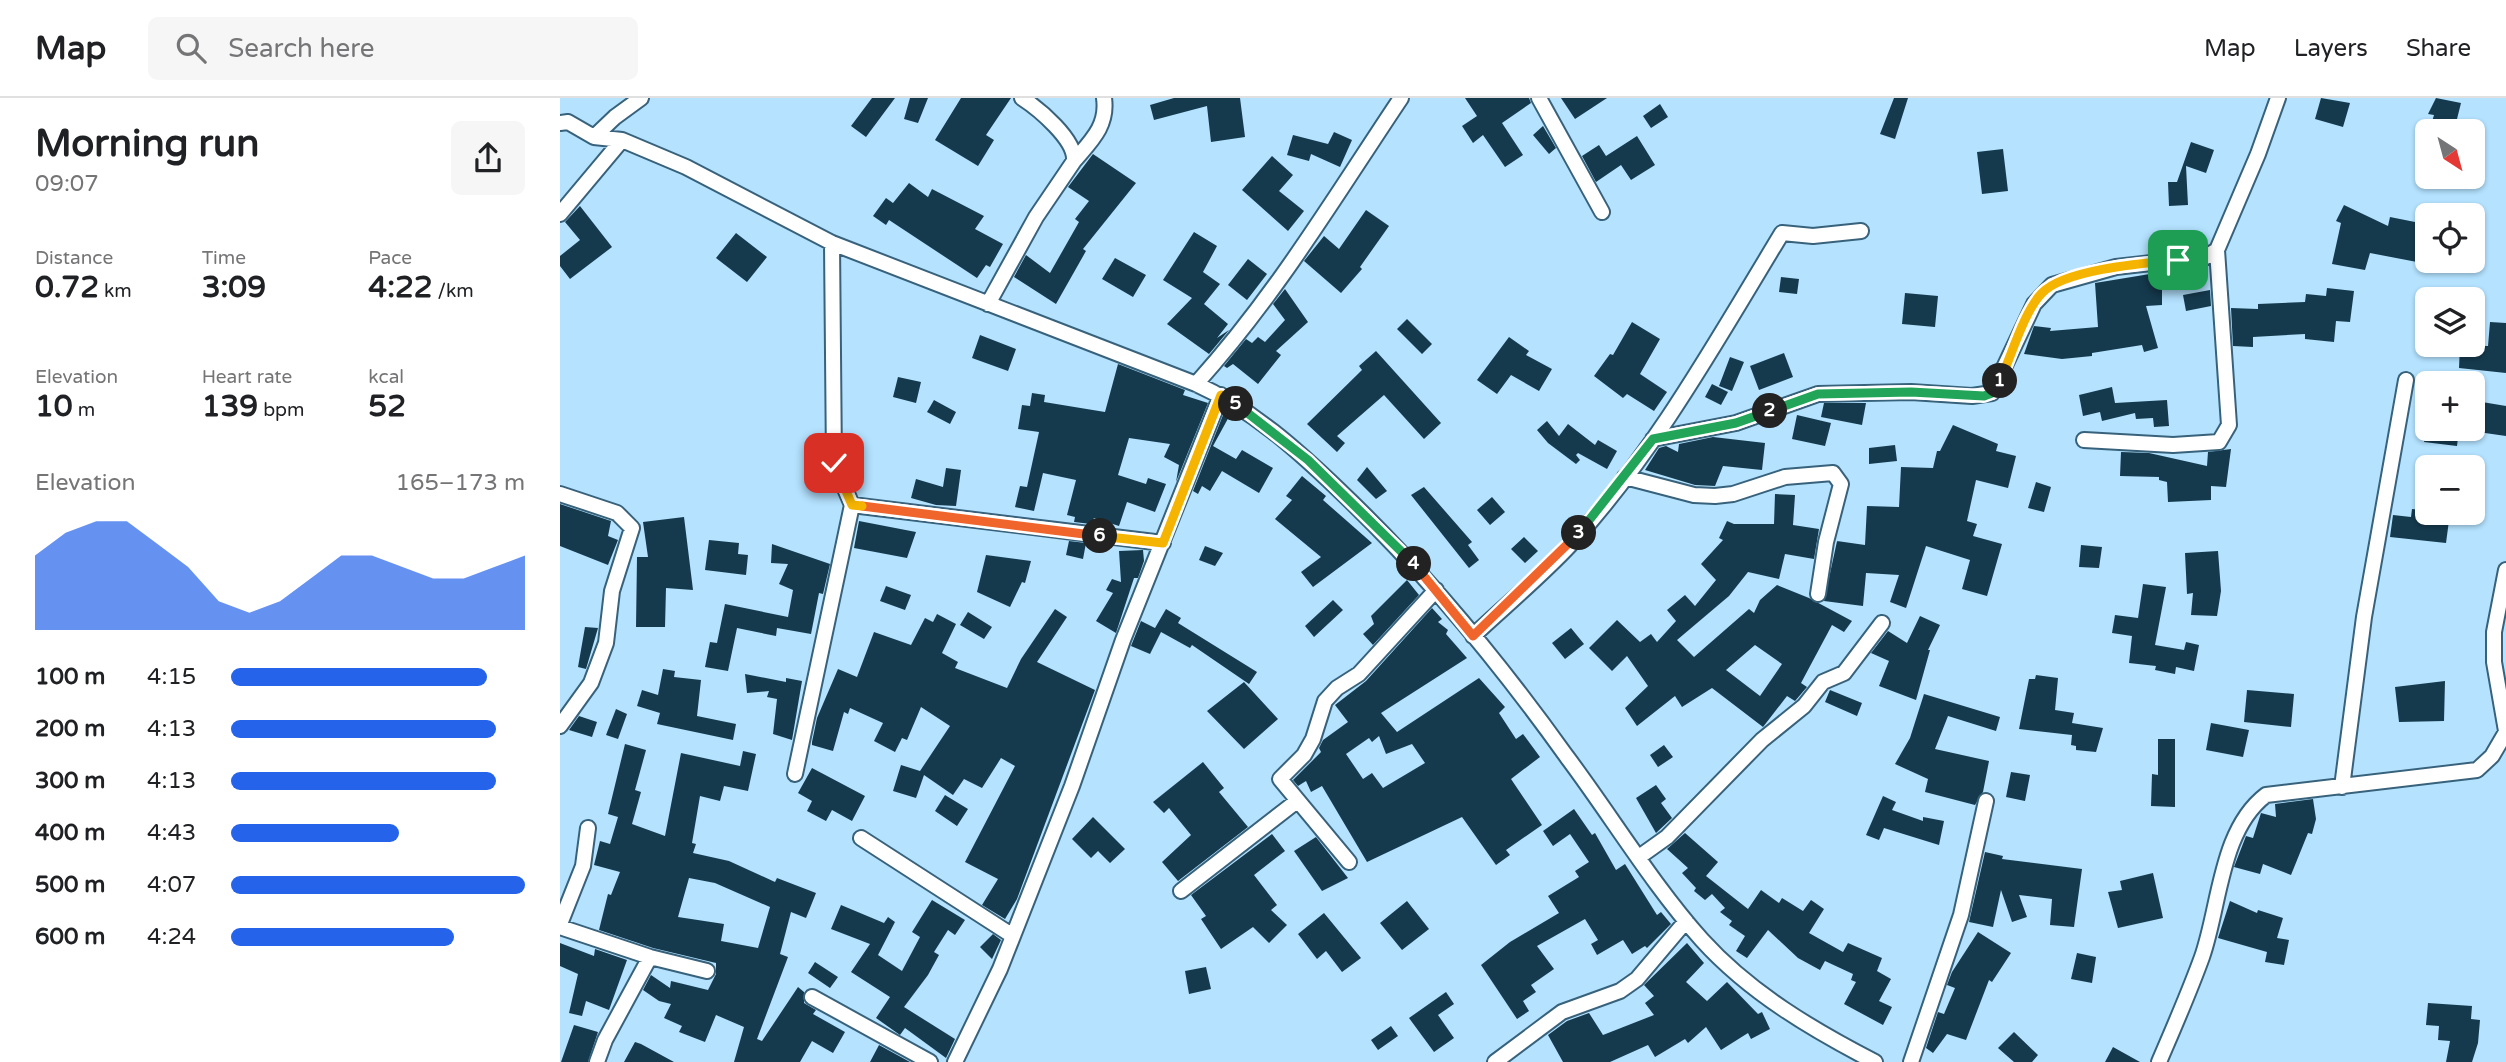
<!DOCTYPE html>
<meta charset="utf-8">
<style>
body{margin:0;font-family:"Varela Round",sans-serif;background:#f6f6f6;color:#202124;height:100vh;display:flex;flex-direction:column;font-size:26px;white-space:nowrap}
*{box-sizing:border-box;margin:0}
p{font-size:23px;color:#757577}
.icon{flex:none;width:38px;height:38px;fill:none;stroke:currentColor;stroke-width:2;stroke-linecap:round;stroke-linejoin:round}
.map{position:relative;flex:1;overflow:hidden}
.side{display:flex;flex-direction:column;background:#fff;width:560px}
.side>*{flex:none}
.needle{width:46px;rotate:144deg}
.controls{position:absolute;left:1855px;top:21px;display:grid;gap:14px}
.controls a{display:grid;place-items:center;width:70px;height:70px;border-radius:10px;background:#fff;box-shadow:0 2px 5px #0004;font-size:35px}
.pin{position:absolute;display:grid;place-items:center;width:60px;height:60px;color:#fff;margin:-30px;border-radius:14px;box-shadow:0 4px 10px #0006}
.km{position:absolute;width:35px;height:35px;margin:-18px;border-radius:50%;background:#222;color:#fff;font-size:19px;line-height:35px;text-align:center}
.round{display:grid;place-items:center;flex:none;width:74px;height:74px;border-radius:10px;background:#f6f6f6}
.summary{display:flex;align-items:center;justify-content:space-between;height:119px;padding:0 35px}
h1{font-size:38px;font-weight:700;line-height:52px}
.metrics{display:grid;grid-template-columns:repeat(3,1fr);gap:10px;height:119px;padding:7px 35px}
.metrics div{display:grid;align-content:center}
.metrics b{font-size:30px;font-weight:700}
.metrics small{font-size:19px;font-weight:400}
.metrics p{font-size:19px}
.chart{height:196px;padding:14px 35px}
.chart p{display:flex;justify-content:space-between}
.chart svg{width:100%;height:126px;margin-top:7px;fill:#2563eb;opacity:.7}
ul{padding:0 35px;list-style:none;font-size:23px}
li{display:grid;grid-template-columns:112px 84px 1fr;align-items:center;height:52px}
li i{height:18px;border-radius:9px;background:#2563eb}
header{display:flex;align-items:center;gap:42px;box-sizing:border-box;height:98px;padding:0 35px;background:#fff;border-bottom:2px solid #e0e0e0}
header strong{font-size:33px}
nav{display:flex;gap:38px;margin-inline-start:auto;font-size:24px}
.search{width:490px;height:63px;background:#f6f6f6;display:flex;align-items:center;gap:18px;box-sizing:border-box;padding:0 24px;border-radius:10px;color:#757577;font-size:26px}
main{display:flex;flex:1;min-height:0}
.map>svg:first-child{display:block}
.building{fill:#153a4e;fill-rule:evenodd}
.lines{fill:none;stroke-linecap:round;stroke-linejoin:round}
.street-casing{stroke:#38627b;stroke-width:18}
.street{stroke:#fff;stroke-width:14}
.split-1-casing{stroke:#fff;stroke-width:14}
.split-2-casing{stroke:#fff;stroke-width:14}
.split-3-casing{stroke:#fff;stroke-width:14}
.split-4-casing{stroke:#fff;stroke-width:14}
.split-5-casing{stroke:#fff;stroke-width:14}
.split-6-casing{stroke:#fff;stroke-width:14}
.split-7-casing{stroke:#fff;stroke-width:14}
.split-8-casing{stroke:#fff;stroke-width:14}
.split-1{stroke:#f5b400;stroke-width:9}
.split-2{stroke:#22a559;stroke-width:9}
.split-3{stroke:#22a559;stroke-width:9}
.split-4{stroke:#f0652b;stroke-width:9}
.split-5{stroke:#22a559;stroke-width:9}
.split-6{stroke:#f5b400;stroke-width:9}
.split-7{stroke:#f0652b;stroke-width:9}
.split-8{stroke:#f5b400;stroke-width:9}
</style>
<header>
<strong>Map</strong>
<div class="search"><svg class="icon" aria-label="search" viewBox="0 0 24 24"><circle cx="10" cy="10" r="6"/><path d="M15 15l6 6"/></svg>Search here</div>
<nav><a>Map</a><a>Layers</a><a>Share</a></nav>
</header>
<main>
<section class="side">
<div class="summary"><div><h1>Morning run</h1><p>09:07</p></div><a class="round"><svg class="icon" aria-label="share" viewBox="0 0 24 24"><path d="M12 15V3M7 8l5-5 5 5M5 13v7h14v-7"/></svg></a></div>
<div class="metrics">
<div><p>Distance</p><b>0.72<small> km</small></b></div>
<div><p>Time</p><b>3:09</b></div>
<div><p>Pace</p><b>4:22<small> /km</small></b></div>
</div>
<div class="metrics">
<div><p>Elevation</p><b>10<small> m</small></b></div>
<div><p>Heart rate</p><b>139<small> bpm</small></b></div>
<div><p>kcal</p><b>52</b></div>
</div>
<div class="chart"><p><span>Elevation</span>165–173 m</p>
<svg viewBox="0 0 160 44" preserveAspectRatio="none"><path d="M0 44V18L10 10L20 6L30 6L40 14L50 22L60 34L70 38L80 34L90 26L100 18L110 18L120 22L130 26L140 26L150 22L160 18V44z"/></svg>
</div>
<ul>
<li><b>100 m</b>4:15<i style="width:87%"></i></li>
<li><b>200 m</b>4:13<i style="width:90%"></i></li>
<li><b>300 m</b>4:13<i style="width:90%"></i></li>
<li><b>400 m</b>4:43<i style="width:57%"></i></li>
<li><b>500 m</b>4:07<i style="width:100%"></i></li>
<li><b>600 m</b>4:24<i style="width:76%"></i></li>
</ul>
</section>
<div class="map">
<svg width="1946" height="964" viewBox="0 0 1946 964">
<rect width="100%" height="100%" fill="#b4e2ff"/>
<path class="building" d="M312,0H335L306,39L291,28Z
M350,0H368L358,25L344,21Z
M401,0H451L426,37L434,42L418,68L375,42Z
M614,0H680L685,39L651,44L647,8L594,22L590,7Z
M905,0H969L971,5L942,25L963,57L945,69L923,37L913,45L902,28L917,18Z
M1001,0H1047L1015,21Z
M1334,0H1348L1335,41L1320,36Z
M1761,0L1790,5L1783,29L1755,21Z
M1876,0L1901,5L1894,33H1874L1876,28L1871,27L1874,17L1868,16Z
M1100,6L1108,19L1091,30L1083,18Z
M983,28L996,50L989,56L973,37Z
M774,34L792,42L780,69L751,56L749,63L727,57L733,37L768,46Z
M1077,38L1095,67L1071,82L1061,67L1036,84L1022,58L1039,47L1046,58Z
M1631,44L1654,52L1646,75L1626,68L1628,107L1609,108L1608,84H1617Z
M1443,51L1448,93L1422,96L1417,54Z
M533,56L576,85L523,151L526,153L496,206L454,179L466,157L490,175L519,124L515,121L529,103L508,89Z
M712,58L733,77L719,93L744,113L728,133L682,92Z
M349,85L368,99L372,91L424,118L415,131L443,146L430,169L426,167L417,180L329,122L326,127L313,118L326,100L333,105Z
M1784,107L1828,128L1830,119L1865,126L1857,164L1810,155L1805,172L1772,166L1781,125L1776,123Z
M20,108L52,149L10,181L0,168V158L20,142L5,124Z
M806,112L829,128L800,169L802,171L781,195L744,163L764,138L779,151Z
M634,134L657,148L643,174L660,186L644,206L668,226L657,240L669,232L649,256L607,226L632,200L603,182Z
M176,135L207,159L187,184L156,160Z
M555,160L586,177L573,199L542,181Z
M688,161L707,176L687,202L668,187Z
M1602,174V207L1586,208L1598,250L1584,254L1582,247L1532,255V258L1502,261L1464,256L1474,228L1491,230L1490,233L1538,229L1535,185Z
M1221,179L1239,181L1237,196L1219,194Z
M1767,190L1794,193L1790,224L1776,223L1774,244L1745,241V236L1693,239V249L1673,248L1671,210L1698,211V206L1745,204L1746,196L1766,198Z
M725,191L748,224L716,253L721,257L698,286L673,266L667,270L664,268L686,241L692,245L698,239L705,244L725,222L713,206Z
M1650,192L1651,208L1626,213L1623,197Z
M1345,195L1378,198L1375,229L1342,226Z
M847,221L872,246L862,256L837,231Z
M1072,224L1100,241L1080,276L1107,294L1094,313L1067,296L1063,300L1034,278L1050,256L1053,257Z
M1930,224L1946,225V275L1899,270L1900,247L1928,248Z
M420,237L456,251L448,273L412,260Z
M949,239L969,253L966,257L992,271L979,293L951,277L937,296L917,282Z
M816,253L881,325L864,341L824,297L777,338L785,345L777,354L747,326L802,272L799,268Z
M1224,255L1233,279L1199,292L1190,268Z
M1170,259L1184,264L1172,293L1159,288Z
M558,266L625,292L623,297L648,305L616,384L619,367L604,359L610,346L569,340L558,377L586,386L588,380L606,386L595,414L567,404L559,428L534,420L531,426L514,424L515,419L507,417L516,382L483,375L474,413L455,409L460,388L467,389L479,334L458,331L462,307L470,308L472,295L485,297L484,304L545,314Z
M338,279L361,284L356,305L333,299Z
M1152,286L1168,294L1161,307L1145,299Z
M1552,289L1555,305L1607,302L1609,328L1594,329L1593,320L1576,321L1575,315L1542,323L1540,314L1523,318L1519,297Z
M374,302L396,314L390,326L367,314Z
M1922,304L1946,308V338L1918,334Z
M1264,305H1306L1302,327L1261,319Z
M665,312L671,315L653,348L676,361L682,352L713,370L699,395L662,373L650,393L642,388L638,396L633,393Z
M1237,317L1271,325L1265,348L1232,341Z
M987,323L999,338L1008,326L1035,347L1038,342L1057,353L1047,371L1018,355L1016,357L1020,362L1016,366L988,345L977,332Z
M1393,327L1438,346L1436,353L1456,358L1448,390L1416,382L1407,423L1417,426L1413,438L1442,446L1427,498L1402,491L1410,462L1366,448L1346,510L1330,504L1339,477L1306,475L1303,508L1264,503L1279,434L1277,443L1305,447L1307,408L1339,409L1341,369L1373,370L1377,353H1380Z
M1867,331H1899L1897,348L1864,344Z
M1153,339L1205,345L1202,372L1163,368L1155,388L1135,387L1085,372L1099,350L1106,348L1118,354L1119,346Z
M1335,347L1337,363L1309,366V350Z
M1671,351L1666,389L1651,388V402L1608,404L1607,384L1599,382V379L1560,378L1561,354L1589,355L1647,368L1648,354Z
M807,369L827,393L816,401L797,382Z
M386,370L401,372L396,408L376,407L351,400L356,381L383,389Z
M742,378L766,398L763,402L812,445L753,489L741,474L761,459L715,421L732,402L726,398Z
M1476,384L1491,389L1484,414L1468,410Z
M864,389L912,444L908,447L919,462L909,470L851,397Z
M1215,396L1235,397L1233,427L1259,431L1254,461L1225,456L1219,481L1188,474L1169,498L1117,542L1134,559L1189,511L1194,515L1200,502L1217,487L1249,500L1292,523L1284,534L1272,527L1241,585L1247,589L1235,603L1227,598L1203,629L1152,590L1122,609L1115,598L1077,628L1065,610L1088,588L1067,558L1052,573L1029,550L1057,522L1080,544L1091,536L1097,544L1116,523L1107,512L1125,497L1135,508L1156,482L1141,466L1163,442L1159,440L1167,423L1174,426H1214ZM1195,547L1222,566L1200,598L1166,572Z
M932,399L945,414L930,427L917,412Z
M0,406L51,423L48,438L58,442L48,467L0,448Z
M1852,411L1890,415L1886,445L1830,439L1833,417L1851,419Z
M124,419L133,492L106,490L105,529H76L77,459H88L83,424Z
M299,423L356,434L347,460L294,450Z
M964,439L978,453L965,465L951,451Z
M149,442L179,445L178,456L188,457L186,477L145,472Z
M509,443L526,445L523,461L506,457Z
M212,446L270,466L263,496L259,495L251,536L217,530L216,538L177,530L168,573L145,569L150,544L157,545L165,506L228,519L233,492L219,486L228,466L211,465Z
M1521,447L1542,449L1539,470L1519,469Z
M645,448L663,455L655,468L639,462Z
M583,452L584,463L578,480H574L556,535L536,523L553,495L546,492L552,481L561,484L559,453Z
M1658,453L1661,493L1657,518L1631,517L1633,495L1627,496L1625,455Z
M426,457L471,463L465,485L462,484L450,509L417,494Z
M847,482L859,497L813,547L803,536L814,526L811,518Z
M1583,486L1606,489L1595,547L1624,552L1626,544L1639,547L1634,573L1616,569L1615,576L1595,572L1596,568L1569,565L1572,538L1552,535L1555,517L1578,520Z
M326,488L351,497L345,512L320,503Z
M773,502L783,512L754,539L745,528Z
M872,510L882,521L878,524L888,532L886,536L907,560L821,615L837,634L919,580L945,609L939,615L956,641L963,636L980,659L951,681L982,727L946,752L950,757L936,767L902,719L807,764L762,688L751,694L746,683L738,688L733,682L761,654L759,650L763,642L788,624L775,607L806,583ZM819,638L826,656L852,646L865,665L823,690L812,675L803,681L786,656L809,640L812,644Z
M495,511L507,519L477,564L535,592L457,801L445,821L422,807L438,781L405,764L455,668L441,660L422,690L404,681L393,697L364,677L356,700L333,693L341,667L360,673L390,628L361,609L347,642L342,640L335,654L314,643L323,625L290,610L288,616L284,614L273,653L252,647V644L257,620L278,571L297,579L314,534L351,547L365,520L373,524L377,516L396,526L382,555L398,564L395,570L447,590L461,561Z
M606,511L621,520L618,525L697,574L689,586L632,547L630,550L601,534L590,556L571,548L581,523L595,530Z
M408,514L432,529L424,541L400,527Z
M1360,518L1380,527L1368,552H1370L1356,602L1319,588L1329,563L1311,555L1328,533L1347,545Z
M25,529L38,530L26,571L18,569Z
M1011,530L1024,546L1005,561L992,545Z
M103,571L115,573L114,579L141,582L137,618L176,626L173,642L97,626L100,615L77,608L82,592L98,597Z
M185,576L226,584V580L242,583L232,642L213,636L217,601L207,599L209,593L187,595Z
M1476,577L1498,580L1495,612L1514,615L1512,625L1543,630L1536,654L1516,652V648L1511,647L1512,637L1459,631L1469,581H1475Z
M1885,583L1884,623L1839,624L1835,589Z
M684,584L718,621L684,651L647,613Z
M1270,592L1302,605L1297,618L1265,604Z
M1687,592L1734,596L1731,629L1684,624Z
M1364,596L1440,619L1436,633L1388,618L1375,651L1429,663L1423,694L1415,707L1365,694L1368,681L1335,666L1350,640Z
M56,611L67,616L58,641L46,637Z
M19,618L37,624L32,639L9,632Z
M1651,625L1689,632L1683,659L1646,652Z
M1598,641H1615V709L1591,708L1592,676L1598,677Z
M65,646L86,652L75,692L81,694L72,726L105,738L121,655L180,668L183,653L196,656L188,693L164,688L160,703L140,698L132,745L136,746L133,755L169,763L215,784L217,780L256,795L246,820L231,814L220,856L228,859L197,941L202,943L238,889L244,894V905L256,912L253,916L285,934L273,955L252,943L240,964H174L184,929L156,917L145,944L119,934L122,928L104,920L111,906L99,903L83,892L91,877L110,890L111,883L148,892L156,876V865L93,850L39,832L48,796L51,797L60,774L34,767L40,743L50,746L58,719L48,716ZM129,780L155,785L210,809L198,850L161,843L164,826L118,819Z
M1104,647L1113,659L1098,669L1090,657Z
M643,664L664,690L659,694L688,729L618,783L602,764L631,737L609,710L604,715L593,704Z
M252,670L305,698L292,723L272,712L266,723L247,713L252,703L238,695Z
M1451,674L1470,677L1465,703L1446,699Z
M1096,687L1106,701L1101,705L1112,720L1096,735L1076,700Z
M385,697L408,711L397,728L375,713Z
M1323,698L1336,704L1332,712L1363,723V719L1384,723L1379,747L1324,730L1319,742L1306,737Z
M1753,701L1756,721L1752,736L1748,735L1731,777L1703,766L1700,776L1674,769L1686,738L1693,740L1701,715L1716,719L1715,706Z
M1014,711L1032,737L1035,735L1056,772L1065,766L1097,817L1101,814L1111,826L1087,850L1085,848L1072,856L1063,842L1037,857L1031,846L1038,842L1025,821L977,848L994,871L971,887L976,894L963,903L969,913L957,921L921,867L950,844L999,815L988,798L1019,779L1015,773L1029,764L1010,736L993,748L983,733Z
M533,719L565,751L550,765L538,753L531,760L512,741Z
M1125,735L1158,764L1146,778L1188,811L1201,792L1219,805L1222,800L1243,813L1251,802L1264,811L1249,835L1283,854L1288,845L1322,860L1317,873L1331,881L1319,903L1332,909L1323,927L1284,906L1296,884L1291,882L1293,876L1265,863L1260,872L1238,860L1208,832L1187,860L1176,853L1185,838L1169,827L1172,823L1160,814L1165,810L1152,796L1145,802L1134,793L1136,790L1122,775L1128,770L1107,751Z
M712,736L725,753L694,777L717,807L711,812L727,827L709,845L693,829L661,851L641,821L646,818L631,797Z
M756,739L788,780L762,793L734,753Z
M1425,754L1443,758L1442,761L1522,771L1514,829L1490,827L1492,801L1459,797L1467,819L1452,824L1441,792L1433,829L1409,824Z
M1593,775L1603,820L1558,830L1548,794L1562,792L1560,783Z
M372,802L405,822L395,837L388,832L374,854L379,857L368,877L344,909L395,941L386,960L345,930L340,937L316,920L330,899L291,874L310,846L271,831L281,807L324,825L328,819L335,824L318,857L342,873L360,839L352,834Z
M847,803L869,831L842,852L820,825Z
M1670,803L1697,815L1698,812L1723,820L1717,840L1729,842L1724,867L1705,864L1707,854L1658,840Z
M764,815L801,860L782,874L766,853L757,861L738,836Z
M1418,834L1451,855L1432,884L1429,882L1406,942L1387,936L1373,955L1366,950L1378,914L1384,916L1395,890L1387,887L1392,874Z
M433,836L441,842L432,861L420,849Z
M0,845L34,858L35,851L67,862L49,912L26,903L22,918L9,915L18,876L0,868Z
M1127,845L1144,865L1126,884L1147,903L1167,884L1198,916L1202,914L1210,931L1191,941L1188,935L1161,952L1146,929L1128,945L1125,941L1095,959L1088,947L1050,964H1003L988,937L1007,923L1029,915L1043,937L1094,917L1085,905L1094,898L1084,887Z
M1517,855L1536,859L1532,885L1511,881Z
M255,864L278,879L270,890L248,875Z
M646,869L651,891L629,896L625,873Z
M886,894L894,906L878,917L894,940L874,954L849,920Z
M1868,905L1912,908L1911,921L1920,922L1918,945L1912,964H1886L1890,943L1878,942L1879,928L1866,927Z
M14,927L38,934L28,964H1Z
M831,928L838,938L818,952L811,942Z
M1454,934L1478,957L1472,964H1454L1438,950Z
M75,944L81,946L114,964H64Z
M319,947L350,964H310Z
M1553,949L1580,964H1545Z"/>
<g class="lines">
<defs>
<path id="street" d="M979,0L1042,114
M0,25L8,24L34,39L62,42L126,69L272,145L636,286C692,311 736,351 780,393C864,473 939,564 1007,659C1052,719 1092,786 1142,842C1190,895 1253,932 1315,964
M34,39L55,19L81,0
M514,63C531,43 548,28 544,0
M0,116L62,42
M272,145L274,365L292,407L603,445
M428,206L476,119L514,63C516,42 479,11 462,0
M636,286C717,196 774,100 841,0
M1093,341L1176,325L1258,296L1351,294L1412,298L1432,295L1474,206L1492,187L1556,169L1618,162L1639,163L1657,152L1698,56L1718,0
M1524,342L1613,347L1659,344L1669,327L1657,152
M1065,379L1134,397L1155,398L1173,396L1225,379L1273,375L1281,386L1266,444L1258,496
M0,396L57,415L72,430L52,493L46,545L31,585L0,628
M1946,472L1934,534V564L1946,633
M913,538C945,508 980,479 1010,447C1095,354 1157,242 1222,135L1253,138L1301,133
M235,676L292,407
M1782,689L1804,519L1846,282
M301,740L453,838
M1079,759L1107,739L1202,642L1244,608L1263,584L1284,575L1322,525
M789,764L720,681L744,657L753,641L765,603L777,590L799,576L876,492
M621,793L737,703
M0,826L23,768L28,730
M0,829L90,859L147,873
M252,899L370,964
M37,964L45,942L90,859
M395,964L440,871L512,688L563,542L661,297
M935,964L1002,914L1060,893L1077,881L1126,823
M1351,964L1401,817L1426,703
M1599,964C1614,929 1629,895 1642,859C1660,808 1660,732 1706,697L1917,672L1932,658L1946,634"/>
</defs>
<use href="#street" class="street-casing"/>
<use href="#street" class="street"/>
</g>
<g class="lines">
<defs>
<path id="split-1" d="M1440,283C1451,259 1464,213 1482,195C1505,171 1585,165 1618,162"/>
<path id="split-2" d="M1210,313L1258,296L1351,294L1424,298L1432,295L1440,283"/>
<path id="split-3" d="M1019,435L1093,341L1176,325L1210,313"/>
<path id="split-4" d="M854,466L913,538L1019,435"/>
<path id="split-5" d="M676,306L748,362L854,466"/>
<path id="split-6" d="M540,438L603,445L661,297L676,306"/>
<path id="split-7" d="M302,408L540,438"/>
<path id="split-8" d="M274,365L292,407L302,408"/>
</defs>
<use href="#split-1" class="split-1-casing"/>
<use href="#split-2" class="split-2-casing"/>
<use href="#split-3" class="split-3-casing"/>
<use href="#split-4" class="split-4-casing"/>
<use href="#split-5" class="split-5-casing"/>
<use href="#split-6" class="split-6-casing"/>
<use href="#split-7" class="split-7-casing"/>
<use href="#split-8" class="split-8-casing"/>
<use href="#split-1" class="split-1"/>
<use href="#split-2" class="split-2"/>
<use href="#split-3" class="split-3"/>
<use href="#split-4" class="split-4"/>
<use href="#split-5" class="split-5"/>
<use href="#split-6" class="split-6"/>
<use href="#split-7" class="split-7"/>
<use href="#split-8" class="split-8"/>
</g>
</svg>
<div class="controls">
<a><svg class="needle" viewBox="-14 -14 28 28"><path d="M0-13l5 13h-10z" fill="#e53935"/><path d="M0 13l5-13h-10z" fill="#757577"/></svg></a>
<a><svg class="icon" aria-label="locate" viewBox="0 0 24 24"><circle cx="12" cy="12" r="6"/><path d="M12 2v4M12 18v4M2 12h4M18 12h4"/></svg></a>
<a><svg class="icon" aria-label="layers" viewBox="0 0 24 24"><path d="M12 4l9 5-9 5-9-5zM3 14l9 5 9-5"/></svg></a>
<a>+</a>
<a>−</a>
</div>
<div class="pin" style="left:1618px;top:162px;background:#1e9e55"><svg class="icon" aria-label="arrive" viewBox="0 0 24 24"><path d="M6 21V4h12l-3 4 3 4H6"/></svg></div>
<div class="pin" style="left:274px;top:365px;background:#d93025"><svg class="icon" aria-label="check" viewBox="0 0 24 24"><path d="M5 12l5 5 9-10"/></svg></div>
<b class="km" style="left:1440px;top:283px">1</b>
<b class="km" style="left:1210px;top:313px">2</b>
<b class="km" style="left:1019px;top:435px">3</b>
<b class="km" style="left:854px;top:466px">4</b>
<b class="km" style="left:676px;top:306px">5</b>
<b class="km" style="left:540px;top:438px">6</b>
</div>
</main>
